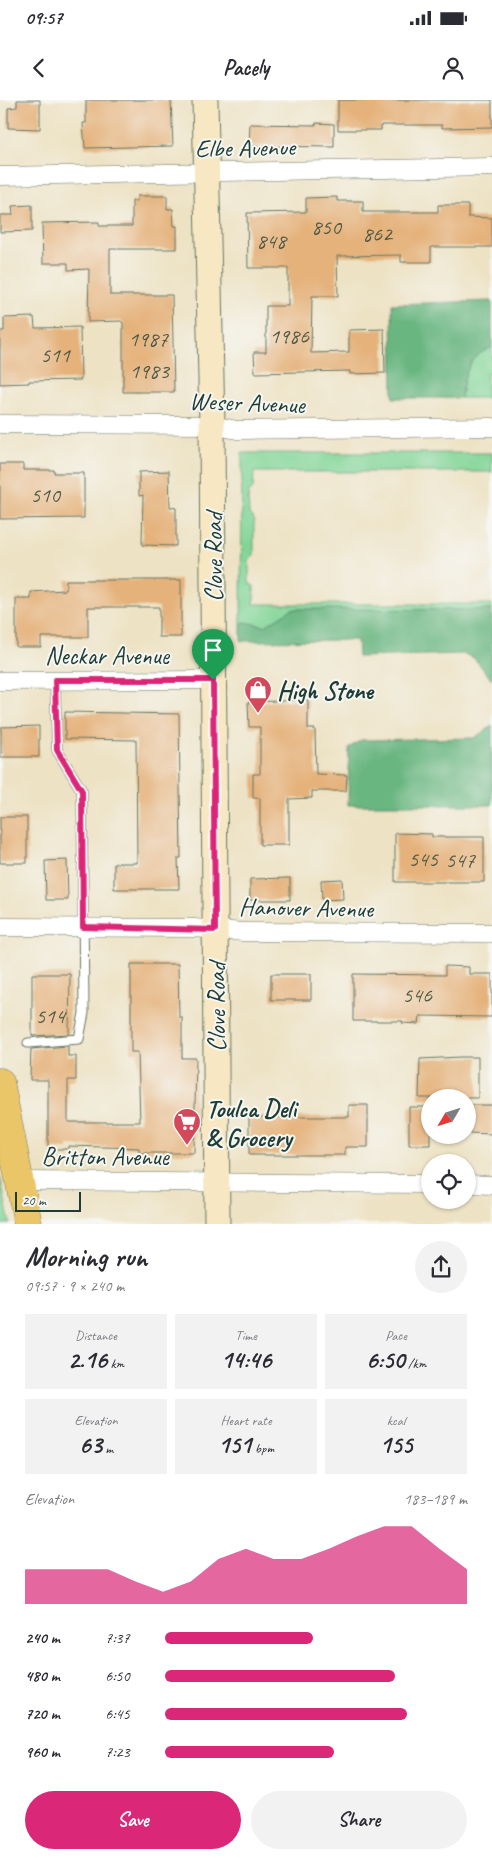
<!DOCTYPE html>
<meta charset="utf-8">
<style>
body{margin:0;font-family:Caveat,sans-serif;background:#f2f2f3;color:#2b2b33;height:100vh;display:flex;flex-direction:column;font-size:19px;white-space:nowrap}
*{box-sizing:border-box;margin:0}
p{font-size:16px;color:#7c7c81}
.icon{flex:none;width:28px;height:28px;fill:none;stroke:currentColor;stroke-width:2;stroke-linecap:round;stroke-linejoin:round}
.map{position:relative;height:1124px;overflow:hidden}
.sheet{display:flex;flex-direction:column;background:#fff;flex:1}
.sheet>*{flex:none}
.needle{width:32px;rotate:232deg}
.tools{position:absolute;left:421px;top:989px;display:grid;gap:10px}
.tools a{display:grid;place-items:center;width:55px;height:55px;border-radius:50%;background:#fff;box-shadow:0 1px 4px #0004;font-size:25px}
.scale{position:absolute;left:15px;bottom:12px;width:66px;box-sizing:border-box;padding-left:5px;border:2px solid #1f3d34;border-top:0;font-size:14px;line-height:18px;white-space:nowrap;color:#1f3d34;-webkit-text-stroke:4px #f6f6f2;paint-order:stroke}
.pin{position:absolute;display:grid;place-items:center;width:42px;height:42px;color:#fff;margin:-51px -21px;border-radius:50% 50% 50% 0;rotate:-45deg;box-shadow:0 0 5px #0007}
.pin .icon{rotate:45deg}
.round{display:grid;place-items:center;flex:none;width:52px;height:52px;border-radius:26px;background:#f2f2f3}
.headline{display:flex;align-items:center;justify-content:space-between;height:85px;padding:0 25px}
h1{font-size:28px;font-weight:700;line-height:38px}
.metrics{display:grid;grid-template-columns:repeat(3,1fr);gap:8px;height:85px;padding:5px 25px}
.metrics div{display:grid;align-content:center;border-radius:0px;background:#f2f2f3;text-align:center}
.metrics b{font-size:25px;font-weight:700}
.metrics small{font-size:14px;font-weight:400}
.metrics p{font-size:14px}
.chart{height:140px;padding:10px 25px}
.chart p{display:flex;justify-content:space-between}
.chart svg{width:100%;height:90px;margin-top:5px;fill:#db2777;opacity:.7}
.action{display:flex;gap:10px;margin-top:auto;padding:10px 25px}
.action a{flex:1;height:58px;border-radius:30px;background:#db2777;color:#fff;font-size:20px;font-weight:700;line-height:58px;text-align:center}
.action a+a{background:#f2f2f3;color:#2b2b33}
ul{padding:0 25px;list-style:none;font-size:16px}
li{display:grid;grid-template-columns:80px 60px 1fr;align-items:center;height:38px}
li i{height:12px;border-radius:6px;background:#db2777}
.status{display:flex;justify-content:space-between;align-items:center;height:35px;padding:0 25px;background:#fff;direction:ltr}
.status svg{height:14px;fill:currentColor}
header{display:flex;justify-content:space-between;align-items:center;height:65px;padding:0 25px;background:#fff;font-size:22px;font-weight:700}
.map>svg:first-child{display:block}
.green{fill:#82d597;stroke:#508966}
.forest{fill:#69b680;stroke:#447a5a}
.building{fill:#e5b27c}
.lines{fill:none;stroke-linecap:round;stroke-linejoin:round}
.lane-casing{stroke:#677766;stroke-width:11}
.street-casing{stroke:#677766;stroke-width:19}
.secondary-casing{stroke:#677766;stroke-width:27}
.primary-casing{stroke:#677766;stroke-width:29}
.lane{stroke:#fff;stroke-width:9}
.street{stroke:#fff;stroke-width:18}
.secondary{stroke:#f7e8c3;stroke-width:25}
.primary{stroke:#ebc669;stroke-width:28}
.route-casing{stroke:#fff;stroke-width:10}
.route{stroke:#db2777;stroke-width:6}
.labels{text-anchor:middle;stroke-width:4;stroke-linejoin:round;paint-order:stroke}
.number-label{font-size:22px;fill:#505a46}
.street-label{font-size:25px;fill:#1f3d34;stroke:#f6f6f2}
.poi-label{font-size:25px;font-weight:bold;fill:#1f3d34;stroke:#f6f6f2;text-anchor:start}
</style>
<div class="status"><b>09:57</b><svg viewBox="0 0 49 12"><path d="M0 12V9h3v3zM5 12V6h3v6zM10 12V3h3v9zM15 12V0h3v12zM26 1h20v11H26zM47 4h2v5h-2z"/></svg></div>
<header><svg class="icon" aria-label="back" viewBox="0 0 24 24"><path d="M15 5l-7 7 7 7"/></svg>Pacely<svg class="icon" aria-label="person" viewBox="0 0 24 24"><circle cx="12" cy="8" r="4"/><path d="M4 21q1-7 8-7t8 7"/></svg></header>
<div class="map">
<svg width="492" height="1124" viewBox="0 0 492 1124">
<rect width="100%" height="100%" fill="#f6f6f2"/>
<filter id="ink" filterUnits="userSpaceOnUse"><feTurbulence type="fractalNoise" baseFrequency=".02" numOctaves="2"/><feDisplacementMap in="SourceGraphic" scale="10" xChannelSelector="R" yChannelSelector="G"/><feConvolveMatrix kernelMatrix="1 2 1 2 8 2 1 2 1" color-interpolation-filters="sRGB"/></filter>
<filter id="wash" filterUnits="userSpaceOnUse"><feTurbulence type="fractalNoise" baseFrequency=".0096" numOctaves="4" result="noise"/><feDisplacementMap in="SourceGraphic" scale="20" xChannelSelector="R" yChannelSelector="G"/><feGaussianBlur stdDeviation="1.12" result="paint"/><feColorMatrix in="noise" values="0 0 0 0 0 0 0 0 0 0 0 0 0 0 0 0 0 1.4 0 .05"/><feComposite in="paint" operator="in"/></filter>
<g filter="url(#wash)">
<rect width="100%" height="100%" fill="#ede2c4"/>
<path class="green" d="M492,247V272H487V298H461C464,273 468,257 492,247Z
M242,353H492V372H254L253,389L248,393L249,414L253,417L254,420V455L249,461V483L254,486V504H492V510L292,509L265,526L244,522L241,526Z
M0,1077L10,1124H0Z"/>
<path class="forest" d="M492,201V247C468,257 464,273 461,298H393L392,204Z
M292,509L492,510V580L474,558L464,554L358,557L357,540L241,541V527L244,522L265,526Z
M492,626V705H348L349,648L361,640L474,638Z"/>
<g id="blocks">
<path class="building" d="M17,0H40V29L8,28V8L17,7Z
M86,0H171L173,46L85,48L83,23H86Z
M338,0H492V27L442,28V25H381V30H338Z
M316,23L334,24V47L249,46L250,24L316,25Z
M137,96H167V109H173L174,126H177V149H110V195H172L174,292H123V223L121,221L88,222L89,169L68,170V163H43L42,123L99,122V126H132V101H137Z
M337,97V101H363V112H438V105H468V117L492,118V147H431V162H401V155L337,156L338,196H312L311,253L349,252V230L384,229L385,273L350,274V271L255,273L254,252H266V206H288V168H248L247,113L306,112V98Z
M32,105V131L0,132V115H13L12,106Z
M34,217L35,228L80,227L81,280L29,281V283L0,284V231H4V218Z
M0,364H23V370H54V373H84V418L0,419Z
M169,371L170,407L176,408V446L142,445L143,395L139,396V372Z
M66,480H181V537H159V507H88V537H41V547H16V499H31V492L66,490Z
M308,600V629H315L316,674L347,675L346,691H312V698L289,699V745H260V698H253V674H260V627H249L248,602Z
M65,612L179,614L181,758H178L179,789H114V763H137L136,640L65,639Z
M39,626V657H1V627Z
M0,717H27V763H0Z
M395,733L432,734V737H484V782H395Z
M67,760L68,800H46L45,761Z
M290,778V800H250V779Z
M342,779L343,799L322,800L321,780Z
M131,864H178L179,917H182V958H196L194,1053H139V1048L68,1046V1049H48V980H30L31,949L68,946V956H76V980H68V1022H140L138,952H131Z
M445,866L469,867V874H492V917L420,916L419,924L402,923L403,921H353V874L445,875Z
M32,874H70L69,934L32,936Z
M271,874H311V900H271Z
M461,957H478V998H419L420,959Z
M349,1005H368V1047H345V1055H249V1017H349Z
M468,1005H492V1034L468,1033Z
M409,1007H430V1045H409Z"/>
</g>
</g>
<g filter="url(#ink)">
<use href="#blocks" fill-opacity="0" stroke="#677766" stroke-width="1"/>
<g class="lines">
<defs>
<path id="lane" d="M28,943L79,939L84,913L82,691L57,650L55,580"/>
<path id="street" d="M0,76L492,67
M0,324L212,325L237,330L492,327
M0,581L213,580
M0,827L194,828L243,832L492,833
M20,1081L430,1084
M468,1084L492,1085"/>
<path id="secondary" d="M205,0L212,325L217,1124"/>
<path id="primary" d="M0,982L28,1124"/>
</defs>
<use href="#lane" class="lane-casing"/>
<use href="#street" class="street-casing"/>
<use href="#secondary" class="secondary-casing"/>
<use href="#primary" class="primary-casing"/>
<use href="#lane" class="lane"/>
<use href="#street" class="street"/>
<use href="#secondary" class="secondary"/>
<use href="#primary" class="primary"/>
</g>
</g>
<g class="lines" filter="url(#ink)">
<defs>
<path id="route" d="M55,580H213L215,830L83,827L82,691L57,650Z"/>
</defs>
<use href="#route" class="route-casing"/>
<use href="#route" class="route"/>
</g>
<defs>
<symbol id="shop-pin" viewBox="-11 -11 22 30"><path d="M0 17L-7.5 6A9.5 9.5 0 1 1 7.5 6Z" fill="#d1495b" stroke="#f6f6f2"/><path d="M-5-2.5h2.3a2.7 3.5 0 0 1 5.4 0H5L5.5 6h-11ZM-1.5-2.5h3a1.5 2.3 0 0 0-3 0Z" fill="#fff"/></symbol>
<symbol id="supermarket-pin" viewBox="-11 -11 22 30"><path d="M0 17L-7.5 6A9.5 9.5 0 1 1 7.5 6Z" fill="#d1495b" stroke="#f6f6f2"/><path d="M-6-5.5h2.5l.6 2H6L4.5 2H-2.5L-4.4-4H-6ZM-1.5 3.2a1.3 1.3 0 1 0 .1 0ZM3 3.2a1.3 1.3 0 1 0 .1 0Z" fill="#fff"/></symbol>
</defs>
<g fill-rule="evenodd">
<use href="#shop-pin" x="242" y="574" width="32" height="43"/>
<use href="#supermarket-pin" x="171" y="1006" width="32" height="43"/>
</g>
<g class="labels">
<g class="number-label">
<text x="326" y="134">850</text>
<text x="377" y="141">862</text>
<text x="271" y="148">848</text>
<text x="289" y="243">1986</text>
<text x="148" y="246">1987</text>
<text x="55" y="262">511</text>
<text x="149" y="278">1983</text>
<text x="45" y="402">510</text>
<text x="423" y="766">545</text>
<text x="460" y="767">547</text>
<text x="417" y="902">546</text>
<text x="50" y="923">514</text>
</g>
<g class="street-label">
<text transform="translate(245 47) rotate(-1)" y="9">Elbe Avenue</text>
<text transform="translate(247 302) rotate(2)" y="9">Weser Avenue</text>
<text transform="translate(213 457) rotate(-90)" y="9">Clove Road</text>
<text x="107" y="564">Neckar Avenue</text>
<text transform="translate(306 807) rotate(1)" y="9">Hanover Avenue</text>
<text transform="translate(216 907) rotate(-90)" y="9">Clove Road</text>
<text x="105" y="1065">Britton Avenue</text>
</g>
<g class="poi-label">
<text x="277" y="599">High Stone</text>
<text x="206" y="1017">Toulca Deli<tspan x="206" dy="29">&amp; Grocery</tspan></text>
</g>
</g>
</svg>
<div class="tools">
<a><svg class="needle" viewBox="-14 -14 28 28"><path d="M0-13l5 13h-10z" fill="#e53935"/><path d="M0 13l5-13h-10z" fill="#7c7c81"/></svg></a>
<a><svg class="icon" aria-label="locate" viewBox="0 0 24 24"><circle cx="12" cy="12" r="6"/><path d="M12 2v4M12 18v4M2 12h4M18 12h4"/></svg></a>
</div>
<div class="scale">20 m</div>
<div class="pin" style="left:213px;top:580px;background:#1e9e55"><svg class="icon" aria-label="arrive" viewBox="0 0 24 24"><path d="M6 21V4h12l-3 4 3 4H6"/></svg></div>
</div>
<section class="sheet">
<div class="headline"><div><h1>Morning run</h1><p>09:57 · 9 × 240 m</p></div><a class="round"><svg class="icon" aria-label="share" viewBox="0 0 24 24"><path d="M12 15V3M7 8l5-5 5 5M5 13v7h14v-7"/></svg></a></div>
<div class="metrics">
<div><p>Distance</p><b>2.16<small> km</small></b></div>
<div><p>Time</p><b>14:46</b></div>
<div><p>Pace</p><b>6:50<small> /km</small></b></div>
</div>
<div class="metrics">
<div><p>Elevation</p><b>63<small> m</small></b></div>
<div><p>Heart rate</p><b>151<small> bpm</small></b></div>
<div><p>kcal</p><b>155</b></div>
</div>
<div class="chart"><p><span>Elevation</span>183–189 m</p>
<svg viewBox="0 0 160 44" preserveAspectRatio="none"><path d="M0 44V27L10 27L20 27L30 27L40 33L50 38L60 33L70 22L80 17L90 22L100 22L110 17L120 11L130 6L140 6L150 17L160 27V44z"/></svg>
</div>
<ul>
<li><b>240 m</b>7:37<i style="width:49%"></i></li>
<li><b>480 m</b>6:50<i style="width:76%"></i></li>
<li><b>720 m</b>6:45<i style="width:80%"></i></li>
<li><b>960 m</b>7:23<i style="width:56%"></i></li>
</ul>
<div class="action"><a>Save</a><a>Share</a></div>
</section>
